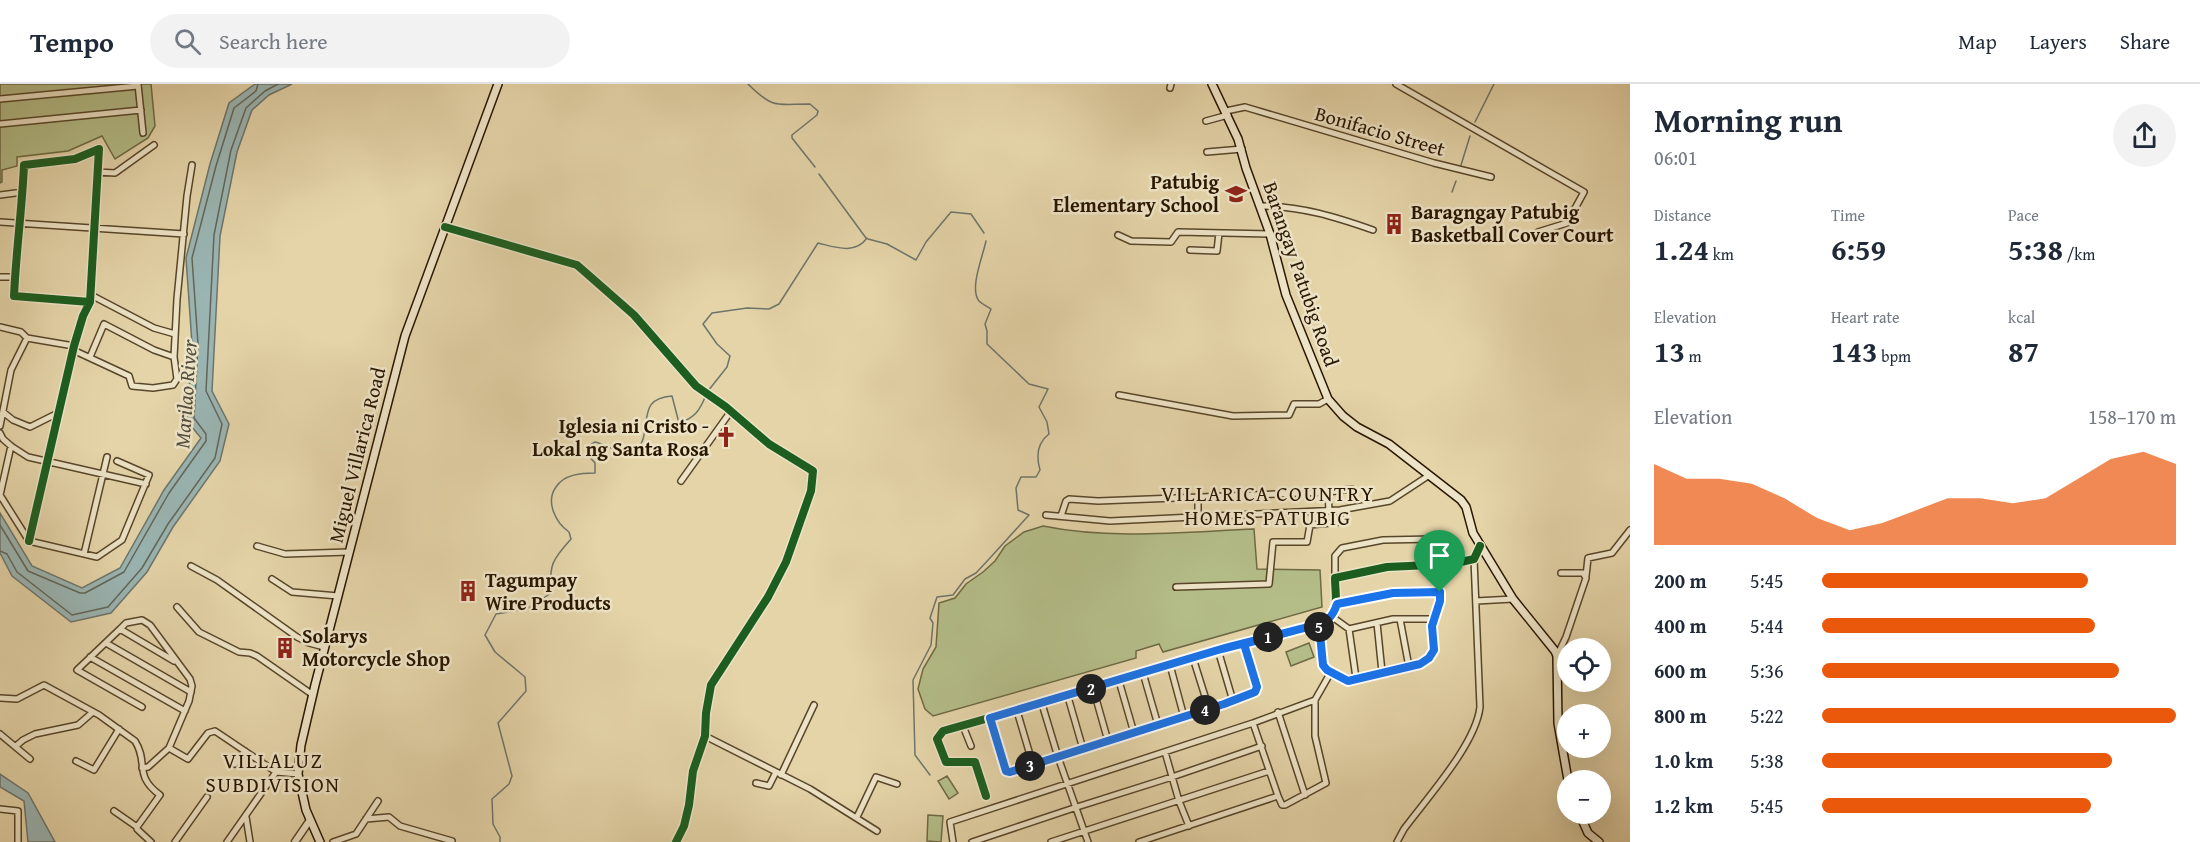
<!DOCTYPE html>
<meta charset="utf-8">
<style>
body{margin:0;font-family:"Gentium Book Plus",serif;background:#f2f2f3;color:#1f2937;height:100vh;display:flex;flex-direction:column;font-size:22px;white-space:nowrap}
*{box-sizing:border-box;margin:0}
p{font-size:20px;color:#747a83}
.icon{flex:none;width:33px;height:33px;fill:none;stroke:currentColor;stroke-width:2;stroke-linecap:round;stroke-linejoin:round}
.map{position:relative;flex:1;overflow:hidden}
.drawer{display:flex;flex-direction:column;background:#fff;width:570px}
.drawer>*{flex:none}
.buttons{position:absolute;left:1557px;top:554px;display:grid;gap:12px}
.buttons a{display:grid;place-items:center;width:54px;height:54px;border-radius:50%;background:#fff;box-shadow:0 6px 24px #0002;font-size:30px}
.pin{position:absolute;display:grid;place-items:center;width:51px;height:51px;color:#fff;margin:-62px -26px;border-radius:50% 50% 50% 0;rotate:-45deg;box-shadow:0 0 6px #0007}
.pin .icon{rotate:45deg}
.km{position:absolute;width:30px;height:30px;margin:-15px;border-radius:50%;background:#222;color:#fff;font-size:16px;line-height:30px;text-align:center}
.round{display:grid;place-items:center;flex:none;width:63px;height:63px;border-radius:32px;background:#f2f2f3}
.summary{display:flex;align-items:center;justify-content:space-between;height:102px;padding:0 24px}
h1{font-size:33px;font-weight:700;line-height:45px}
.metrics{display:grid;grid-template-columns:repeat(3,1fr);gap:9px;height:102px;padding:6px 24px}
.metrics div{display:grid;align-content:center}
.metrics b{font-size:30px;font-weight:700}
.metrics small{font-size:16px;font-weight:400}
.metrics p{font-size:16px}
.chart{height:168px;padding:12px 24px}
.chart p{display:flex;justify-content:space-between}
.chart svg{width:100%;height:108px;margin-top:6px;fill:#ea580c;opacity:.7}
ul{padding:0 24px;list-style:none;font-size:20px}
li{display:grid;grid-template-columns:96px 72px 1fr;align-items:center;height:45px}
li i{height:15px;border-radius:8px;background:#ea580c}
header{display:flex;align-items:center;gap:36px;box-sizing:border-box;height:84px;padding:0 30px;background:#fff;border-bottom:2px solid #e0e1e3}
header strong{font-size:28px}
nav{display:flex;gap:33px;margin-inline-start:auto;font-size:21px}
.search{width:420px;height:54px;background:#f2f2f3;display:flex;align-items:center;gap:15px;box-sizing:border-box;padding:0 21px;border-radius:33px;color:#747a83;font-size:22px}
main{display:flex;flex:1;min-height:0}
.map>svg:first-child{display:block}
.green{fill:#b4bd88;stroke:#6e6a44;stroke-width:1.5}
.water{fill:#9ab5b3;stroke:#6d756b;stroke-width:1.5}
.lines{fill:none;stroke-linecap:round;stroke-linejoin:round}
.shore{stroke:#62665a;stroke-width:1.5}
.stream{stroke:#6d756b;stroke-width:1.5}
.minor-casing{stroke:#58462a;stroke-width:8}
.tertiary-casing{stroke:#58462a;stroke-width:9}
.secondary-casing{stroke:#291600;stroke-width:10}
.minor{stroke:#ede3c6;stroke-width:5}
.tertiary{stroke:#ede3c6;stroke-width:6}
.secondary{stroke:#ede3c6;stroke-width:7}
.cycleway-casing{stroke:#ede3c6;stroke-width:11}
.cycleway{stroke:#1b5e20;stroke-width:8}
.route-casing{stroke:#fff;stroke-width:12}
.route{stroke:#1a73e8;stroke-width:8}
.labels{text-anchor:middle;stroke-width:5;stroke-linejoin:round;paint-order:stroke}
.street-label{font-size:20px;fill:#291600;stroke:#ede3c6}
.poi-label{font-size:20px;font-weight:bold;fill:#291600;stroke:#ede3c6;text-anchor:start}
.water-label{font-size:21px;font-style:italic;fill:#514e3f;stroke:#ede3c6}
.neighbourhood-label{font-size:21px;letter-spacing:1.5px;fill:#291600;stroke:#ede3c6}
</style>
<header>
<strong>Tempo</strong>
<div class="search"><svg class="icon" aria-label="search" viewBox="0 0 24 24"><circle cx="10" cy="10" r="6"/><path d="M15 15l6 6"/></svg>Search here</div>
<nav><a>Map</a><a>Layers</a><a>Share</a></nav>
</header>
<main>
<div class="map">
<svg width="1630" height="758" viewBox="0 0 1630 758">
<rect width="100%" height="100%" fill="#e4d4a8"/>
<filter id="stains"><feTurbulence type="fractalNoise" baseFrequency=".00333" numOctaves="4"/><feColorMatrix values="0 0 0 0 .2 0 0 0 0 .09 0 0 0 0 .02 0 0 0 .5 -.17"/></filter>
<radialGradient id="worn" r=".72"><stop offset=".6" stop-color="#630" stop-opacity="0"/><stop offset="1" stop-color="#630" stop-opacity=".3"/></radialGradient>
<path class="green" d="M0,0H151L155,42L148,54L115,75L102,52L68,67L17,73V82L2,86V98L0,99Z
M1043,442C1112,456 1184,448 1254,445L1257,485L1320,486L1322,523L1163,568L1159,560L1136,567V574L933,632L925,625L918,605L923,585L936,563L939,519L955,514L966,500L983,488L995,477L1005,462L1024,448Z
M1309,559L1314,573L1291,582L1286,568Z
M947,692L958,709L949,715L938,697Z
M928,731L943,732L941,758L927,757Z"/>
<path class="water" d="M255,0H292L269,11L252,26L237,68L220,152L212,307L229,340L220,377L173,443L147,488L111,529L71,538L12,492L0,469V429L32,482L82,504L120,484L164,406L201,354L187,337L192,260L186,174L210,80L229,19Z
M0,690L28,709L55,758H28L24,717L0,703Z"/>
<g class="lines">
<path class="shore" d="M0,441L28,487L80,509H85L124,488L169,409L206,357V350L194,334L198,260L192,174L216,82L234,24L256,7L258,0
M0,467L7,470L17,488L72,531L108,523L142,484L168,440L215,374L222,340L206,307L214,151L231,66L246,24L265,7L278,0"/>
<path class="stream" d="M748,0C774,26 777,20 810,20L818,27L817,31L792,51V54L815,83
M1475,38L1494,0
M1461,81L1470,52
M819,90L866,154
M1452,108L1456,97
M868,155L887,160L916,176L926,158L951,128L971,130L984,149
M708,307L727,283L730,272L717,260L703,240L712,229L747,224L769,225L779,220L818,159C835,163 855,171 867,154
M930,691L915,671L913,596L931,561L933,539L930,534L937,513L953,511L965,495L976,489L990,474L1029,431L1018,426L1016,404L1021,393H1036L1040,386C1036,372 1037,359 1049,350L1047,338L1039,323L1048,305L1029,300L987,260V247L985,240L991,225C988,223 982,220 979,217C969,205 983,172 986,157
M500,758V753L493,740L492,715L509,700L512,692L498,639L526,607L525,593L495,568L485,551L496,530L527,525L551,509C549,481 552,476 571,455L569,448C556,439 545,418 556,403C564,390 582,389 595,389V379L587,370V363L595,358C609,361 621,371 634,373C638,366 643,358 644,351C648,330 644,314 672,312L679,339C695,334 700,326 706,311"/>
<defs>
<path id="minor" d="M138,0L143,49
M1396,0L1584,108L1567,139L1538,148
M1170,4L1171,0
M0,15L138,2
M1226,27L1245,23L1434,79L1491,93
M1206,37L1228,31
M0,40L141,26
M1207,68L1242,65
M97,88L115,89L154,61
M0,111L23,108
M1261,122C1301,122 1336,133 1373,146
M0,138L184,150
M445,143L577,181L634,231L696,302L726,323L769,360L813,387L811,407L786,478L768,513L711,601L706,629L705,652L693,687L689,721L684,742L676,758
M1118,151L1131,157L1171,158L1178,148L1270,150
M1190,166L1217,167L1219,149
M0,193H15
M91,211L154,244L175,250
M0,243L21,248L27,254L74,262
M73,266L129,292L132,302L153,304L173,301L177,295L174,273L177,215L187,112L192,81
M90,273L104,240L154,266L174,273
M1119,311L1233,332L1289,331L1294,320H1319L1328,315
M3,328L13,336L30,343L58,329
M0,342L11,286L27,254
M0,349L3,355L11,362L28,373L146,400
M11,362L0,411L29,457L97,473L122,456L149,391L117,377
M681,397L731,327
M1328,408L1329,427
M1046,431L1110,437L1340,426L1390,417L1428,392
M1061,432L1066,417L1069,415L1098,417L1328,408L1352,405
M1198,434V413
M29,457L74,262L83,232L90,218L99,65L75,75L24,81C22,125 16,168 14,212L90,218
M257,462L285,470L349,468
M84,470L107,373
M191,482L217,496L297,553L309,559L324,563
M1586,492L1588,474L1612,469L1630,446
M272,495L292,508L338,512
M1176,503L1269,500L1273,458H1307L1310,441L1340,438V426
M1476,517L1513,515
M1337,520L1393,509L1440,508
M177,523L199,548L239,568L250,569L257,572L313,611
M1331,532L1349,545L1393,535H1433
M1400,535L1409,583
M1377,539L1382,588
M1319,540L1323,581L1327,586L1348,597L1420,581L1429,574L1434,566L1432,542L1440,517L1435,455L1383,456L1342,464L1335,472V494
M120,545L126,539L142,536L150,541L190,595L192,602L189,617L169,664L148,683L142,684
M1349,545L1356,594
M106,559L191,608
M1218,566L1233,617
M1557,572L1566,553L1586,494L1583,489H1561
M90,573L185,627
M1193,574L1209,625
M1170,581L1184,633
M1143,589L1158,641
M1119,597L1134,649
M1093,604L1108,657
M1068,613L1083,665
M0,614L17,615L44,601L99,631L135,657C149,679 133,691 160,711L137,743V745L151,758
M1042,620L1058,673L1088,758
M142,623L77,586L120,545L174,577
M1017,627L1033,681
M1278,628L1305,711
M990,634L1006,687L1010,688L1224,620L1255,607L1257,603L1244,560
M1253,639L1278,712L1282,721H1285L1326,699L1315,652V616
M963,642L971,662
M0,650L30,675
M705,652L810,705L877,747
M16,662L23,656L35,650L78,641L93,628
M169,664L188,675L208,649L215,647L276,688L298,690
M1165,668L1179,717L1189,742
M76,677L94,686L119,645
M235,680L245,667
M781,691L814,621
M756,699L769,702L776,688
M986,712L975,678H946L937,655L943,647C1069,612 1193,573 1319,540C1342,529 1335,515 1335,494L1387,483L1452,480L1474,475L1480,462
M0,725L18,727V758
M114,727L137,743
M246,733L250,758
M857,733L876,693L897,700
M366,735L389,733L400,742L452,757
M175,758L207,713
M227,758L276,688
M333,758L356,750L378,717
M953,758L950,738L1253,639L1315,616L1331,588
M972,758L1077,723L1172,693L1262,662
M1051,758L1269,687
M1139,758L1278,712
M1397,758L1404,745C1427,714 1476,660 1480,623L1474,475"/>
<path id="tertiary" d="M295,758L310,736"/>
<path id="secondary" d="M1212,0L1238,55L1246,84L1270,150L1286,211L1328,315L1343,332L1357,343L1389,360L1461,416L1466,423L1473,449L1513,515L1555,567L1557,572L1558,639L1568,696
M1579,729L1588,749L1599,758
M320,758L306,726L298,690L301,661L315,601L405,252L498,0"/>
</defs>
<use href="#minor" class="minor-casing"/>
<use href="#tertiary" class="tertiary-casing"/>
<use href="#secondary" class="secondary-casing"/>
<use href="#minor" class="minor"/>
<use href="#tertiary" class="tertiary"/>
<use href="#secondary" class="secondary"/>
<defs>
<path id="cycleway" d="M445,143L577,181L634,231L696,302L726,323L769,360L813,387L811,407L786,478L768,513L711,601L706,629L705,652L693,687L689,721L684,742L676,758
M29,457L74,262L83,232L90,218L99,65L75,75L24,81C22,125 16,168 14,212L90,218
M986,712L975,678H946L937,655L943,647C1069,612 1193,573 1319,540C1342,529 1335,515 1335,494L1387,483L1452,480L1474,475L1480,462"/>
</defs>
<use href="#cycleway" class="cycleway-casing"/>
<use href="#cycleway" class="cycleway"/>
</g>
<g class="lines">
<defs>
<path id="route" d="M1440,508L1393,509L1337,520C1335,526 1333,531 1328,535C1319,542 1306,543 1296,546C1270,553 1244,559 1218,566L990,634L1006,687L1010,688L1224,620L1255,608L1257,603L1244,560L1319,540L1323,581L1327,586L1348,597L1420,580L1429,574L1434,566L1432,542L1440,517V508"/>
</defs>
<use href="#route" class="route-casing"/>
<use href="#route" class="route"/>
</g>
<defs>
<symbol id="school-bare" viewBox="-9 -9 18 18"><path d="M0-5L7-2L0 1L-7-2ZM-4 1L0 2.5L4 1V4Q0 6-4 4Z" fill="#8f2418" stroke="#ede3c6" stroke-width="2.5" paint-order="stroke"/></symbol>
<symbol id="building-bare" viewBox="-9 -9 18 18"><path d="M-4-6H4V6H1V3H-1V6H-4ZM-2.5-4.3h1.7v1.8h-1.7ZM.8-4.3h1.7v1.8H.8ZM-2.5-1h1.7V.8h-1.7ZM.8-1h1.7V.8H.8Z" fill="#8f2418" stroke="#ede3c6" stroke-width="2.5" paint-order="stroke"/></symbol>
<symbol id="church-bare" viewBox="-9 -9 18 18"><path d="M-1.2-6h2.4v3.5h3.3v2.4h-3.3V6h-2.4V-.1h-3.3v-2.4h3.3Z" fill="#8f2418" stroke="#ede3c6" stroke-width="2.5" paint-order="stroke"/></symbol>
</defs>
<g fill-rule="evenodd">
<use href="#school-bare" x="1221" y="95" width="30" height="30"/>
<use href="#building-bare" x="1379" y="125" width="30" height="30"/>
<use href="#church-bare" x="711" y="338" width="30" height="30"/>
<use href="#building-bare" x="453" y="492" width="30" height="30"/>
<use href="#building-bare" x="270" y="549" width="30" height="30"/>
</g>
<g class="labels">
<g class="street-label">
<text transform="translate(1380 47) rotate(16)" y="7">Bonifacio Street</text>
<text transform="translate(1301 190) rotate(71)" y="7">Barangay Patubig Road</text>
<text transform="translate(357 371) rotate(-76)" y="7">Miguel Villarica Road</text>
</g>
<g class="poi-label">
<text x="1219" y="105" text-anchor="end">Patubig<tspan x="1219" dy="23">Elementary School</tspan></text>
<text x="1411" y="135">Baragngay Patubig<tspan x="1411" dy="23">Basketball Cover Court</tspan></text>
<text x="709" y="349" text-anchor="end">Iglesia ni Cristo -<tspan x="709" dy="23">Lokal ng Santa Rosa</tspan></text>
<text x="485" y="503">Tagumpay<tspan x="485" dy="23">Wire Products</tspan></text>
<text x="302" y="559">Solarys<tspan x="302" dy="23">Motorcycle Shop</tspan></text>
</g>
<g class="water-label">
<text transform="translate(186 310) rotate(-86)" y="7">Marilao River</text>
</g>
<g class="neighbourhood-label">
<text x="1268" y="417">VILLARICA COUNTRY<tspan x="1268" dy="24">HOMES PATUBIG</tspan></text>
<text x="273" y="684">VILLALUZ<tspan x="273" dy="24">SUBDIVISION</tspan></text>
</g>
</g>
<rect width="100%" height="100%" filter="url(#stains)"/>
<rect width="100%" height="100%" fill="url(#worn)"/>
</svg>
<div class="buttons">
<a><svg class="icon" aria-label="locate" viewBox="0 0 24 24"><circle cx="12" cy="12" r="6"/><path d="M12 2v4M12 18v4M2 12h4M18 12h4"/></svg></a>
<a>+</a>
<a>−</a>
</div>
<div class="pin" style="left:1440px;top:508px;background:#1e9e55"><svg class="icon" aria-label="arrive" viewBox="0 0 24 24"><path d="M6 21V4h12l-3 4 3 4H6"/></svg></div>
<b class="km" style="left:1268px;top:553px">1</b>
<b class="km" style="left:1091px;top:605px">2</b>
<b class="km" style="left:1030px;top:682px">3</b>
<b class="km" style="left:1205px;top:626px">4</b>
<b class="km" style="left:1319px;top:543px">5</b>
</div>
<section class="drawer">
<div class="summary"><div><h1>Morning run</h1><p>06:01</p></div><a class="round"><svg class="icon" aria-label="share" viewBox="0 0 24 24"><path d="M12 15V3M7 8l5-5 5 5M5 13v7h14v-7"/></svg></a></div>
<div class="metrics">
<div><p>Distance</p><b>1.24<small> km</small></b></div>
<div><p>Time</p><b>6:59</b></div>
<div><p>Pace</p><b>5:38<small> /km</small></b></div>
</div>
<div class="metrics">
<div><p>Elevation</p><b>13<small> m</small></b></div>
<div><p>Heart rate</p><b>143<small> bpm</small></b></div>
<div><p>kcal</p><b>87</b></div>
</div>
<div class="chart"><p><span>Elevation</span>158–170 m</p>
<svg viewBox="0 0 160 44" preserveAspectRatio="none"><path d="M0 44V11L10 17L20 17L30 19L40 25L50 33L60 38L70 35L80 30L90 25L100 25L110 27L120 25L130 17L140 9L150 6L160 11V44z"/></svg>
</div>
<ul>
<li><b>200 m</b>5:45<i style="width:75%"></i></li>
<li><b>400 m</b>5:44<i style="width:77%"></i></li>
<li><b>600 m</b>5:36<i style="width:84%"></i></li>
<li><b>800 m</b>5:22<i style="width:100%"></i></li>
<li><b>1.0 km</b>5:38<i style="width:82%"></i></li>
<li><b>1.2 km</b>5:45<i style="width:76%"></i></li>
</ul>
</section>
</main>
